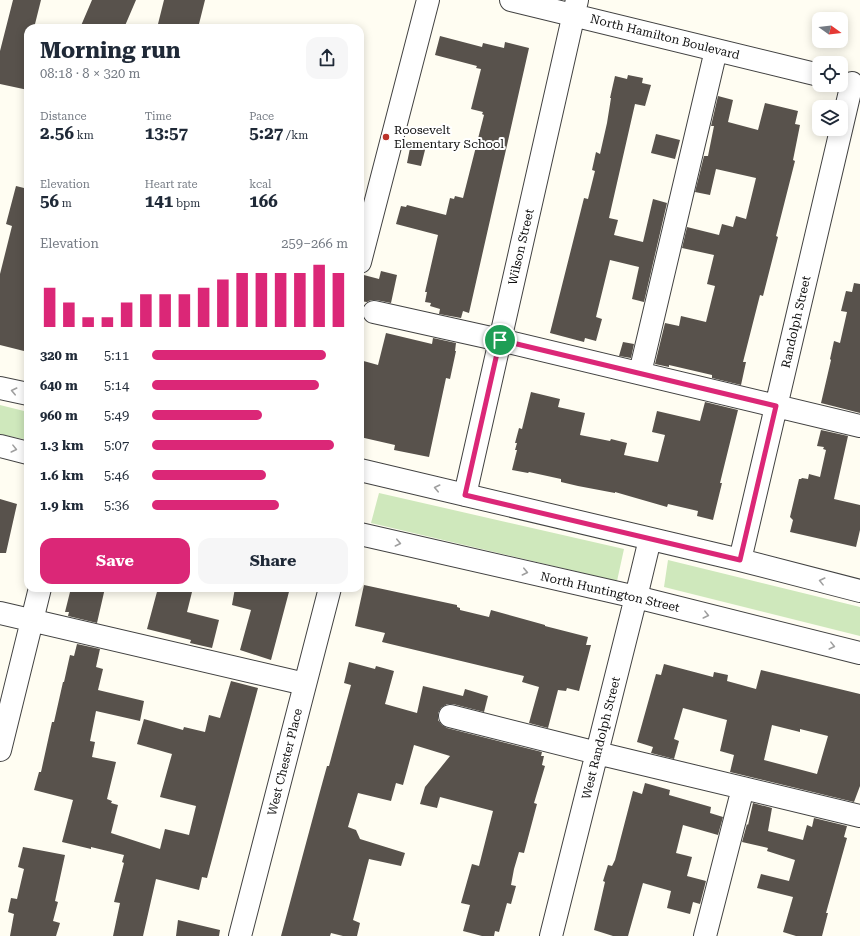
<!DOCTYPE html>
<meta charset="utf-8">
<style>
body{margin:0;font-family:"Roboto Serif",serif;background:#f6f6f7;color:#1f2937;height:100vh;display:flex;flex-direction:column;font-size:15px;white-space:nowrap}
*{box-sizing:border-box;margin:0}
p{font-size:13px;color:#747a83}
.icon{flex:none;width:22px;height:22px;fill:none;stroke:currentColor;stroke-width:2;stroke-linecap:round;stroke-linejoin:round}
.map{position:relative;flex:1;overflow:hidden}
.side{position:absolute;left:24px;top:24px;width:340px;height:568px;display:flex;flex-direction:column;background:#fff;border-radius:12px;box-shadow:0 2px 10px #0003}
.side>*{flex:none}
.needle{width:26px;rotate:105deg}
.tools{position:absolute;left:812px;top:12px;display:grid;gap:8px}
.tools a{display:grid;place-items:center;width:36px;height:36px;border-radius:8px;background:#fff;box-shadow:0 2px 10px #0003;font-size:20px}
.pin{position:absolute;display:grid;place-items:center;width:34px;height:34px;color:#fff;margin:-17px;border:2px solid #fff;border-radius:50%;box-shadow:0 1px 4px #0007}
.round{display:grid;place-items:center;flex:none;width:42px;height:42px;border-radius:12px;background:#f6f6f7}
.headline{display:flex;align-items:center;justify-content:space-between;height:68px;padding:0 16px}
h1{font-size:22px;font-weight:700;line-height:30px}
.metrics{display:grid;grid-template-columns:repeat(3,1fr);gap:6px;height:68px;padding:4px 16px}
.metrics div{display:grid;align-content:center}
.metrics b{font-size:17px;font-weight:700}
.metrics small{font-size:11px;font-weight:400}
.metrics p{font-size:11px}
.chart{height:112px;padding:8px 16px}
.chart p{display:flex;justify-content:space-between}
.chart svg{width:100%;height:72px;margin-top:4px;stroke:#db2777;stroke-width:6}
.cta{display:flex;gap:8px;margin-top:auto;padding:8px 16px}
.cta a{flex:1;height:46px;border-radius:12px;background:#db2777;color:#fff;font-size:16px;font-weight:700;line-height:46px;text-align:center}
.cta a+a{background:#f6f6f7;color:#1f2937}
ul{padding:0 16px;list-style:none;font-size:13px}
li{display:grid;grid-template-columns:64px 48px 1fr;align-items:center;height:30px}
li i{height:10px;border-radius:5px;background:#db2777}
.map>svg:first-child{display:block}
.green{fill:#cfe8bc}
.building{fill:#58524c;fill-rule:evenodd}
.lines{fill:none;stroke-linecap:round;stroke-linejoin:round}
.minor-casing{stroke:#424242;stroke-width:24}
.minor{stroke:#fff;stroke-width:22}
.oneway{stroke:#9f9f9f}
.route-casing{stroke:#fff;stroke-width:8}
.route{stroke:#db2777;stroke-width:5}
.poi-dot{fill:#bc332b;stroke:#fff;stroke-width:1.5}
.labels{text-anchor:middle;stroke-width:4;stroke-linejoin:round;paint-order:stroke}
.street-label{font-size:12px;fill:#0f0f0f;stroke:#fff}
.poi-label{font-size:12px;fill:#0f0f0f;stroke:#fff;text-anchor:start}
</style>
<div class="map">
<svg width="860" height="936" viewBox="0 0 860 936">
<rect width="100%" height="100%" fill="#fffdf2"/>
<path class="green" d="M0,405L28,412V440L0,434Z
M379,493L624,549L617,581L371,523Z
M668,560L860,607V636L664,587Z"/>
<path class="building" d="M13,0H41L34,28H28V90L0,84V51Z
M92,0H136L124,28H80Z
M164,0H205L198,28H157Z
M440,36L482,47L483,43L504,48L505,42L529,48L469,313L463,311L461,318L439,314L440,309L430,306L431,303L425,302L427,292H425L438,235L396,224L401,206L406,207L407,205L446,215L450,198L454,199L455,196L463,198L484,115L482,114L483,112L471,109L481,69L476,68L477,66L435,55Z
M628,75L643,78L642,83L651,85L645,106L635,104L609,218L618,220L614,235L643,242L653,199L667,203L644,302L632,299L639,267L610,260L596,317L602,319L596,341L585,338L584,342L550,333L584,198L588,199L595,171L592,170L596,152L600,154L607,123L611,98H610L615,76L627,79Z
M718,96L733,100L728,122L758,130L765,103L798,111L795,124L800,125L793,160L795,161L776,236L778,237L763,296L760,295L743,362H746L741,385L712,378V375L669,365V367L655,364L665,323L679,326L681,316L706,322L715,286L707,284L714,255L682,248L687,227L719,235L722,224L733,227L736,216L746,219L756,178L716,169L710,195L695,192L704,156H708L714,126H711Z
M656,134L680,140L675,159L651,153Z
M411,143L426,146L421,166L407,163Z
M16,186L28,189V352L0,345V274L12,226L6,224Z
M381,271L397,275L391,303L376,300H371L367,302L360,301V274L379,279Z
M854,283L860,284V413L821,403L831,360L830,359L834,341L840,343L847,312L841,311L846,291L852,292Z
M386,333L432,344L433,338L456,343L455,351H456L450,379L446,378L429,457L394,450L395,445L360,437V360L378,365Z
M623,342L634,344L631,358L619,356Z
M531,392L560,399L558,407L585,413L580,435L610,441L611,439L627,443L624,455L658,462L665,435L652,432L657,411L700,421L705,402L738,410L720,483H722L713,520L697,516L698,511L668,504L667,507L615,492V493L578,486L561,482V479L529,472L528,473L512,470L517,450H515L517,443H515L519,428L522,429Z
M821,430L848,436L834,499L860,505V530L856,547L790,532L793,520L790,517L799,479H801L802,478L808,479L809,474L820,477L826,450L823,449L824,447L817,446Z
M0,499L17,504L6,553H0Z
M364,585L457,605V607L460,608V610L489,617L491,610L545,625V626L588,637L586,645H591L579,691L567,688L566,691L558,690L548,728L529,723L539,687L522,682L524,676L382,642L385,633L355,626Z
M71,588H105L97,623L68,616L69,612H65Z
M158,588H193L187,612L219,620L212,648L190,643L191,640L147,629Z
M235,588H290L271,660L240,650L251,610L232,605Z
M77,644L100,649L96,667L103,669L98,690L144,701L140,721L96,711L90,741L95,742L92,757L116,762L107,799L112,801L111,803L118,805L111,833L160,849L165,829L189,835L196,806L160,797L172,754L137,744L144,719L183,730L184,727L205,732L209,715L220,718L231,681L258,688L207,878L202,877L199,890L156,879L143,936H113L120,903L114,902L124,863L122,862L124,855L91,847V849L62,842L73,800L34,790L39,772H41L52,722H54L63,682H64L70,655L74,656Z
M349,662L375,669L376,666L394,671L385,704L417,713L423,686L463,696L465,689L488,696L484,712L453,704H447L441,708L438,713V720L442,725L447,728L542,752L541,756H544L542,765L545,766L534,803L537,804L524,853L519,852L514,869L511,885L516,886L511,904L507,903L499,932L495,931L494,936H482L463,931L470,905L461,903L472,864L479,866L493,811L440,797L437,808L420,804L425,787L450,756L414,745L403,785L396,783L391,801L358,793L348,827L356,830L360,839L405,853L401,866L369,859L353,920L360,923L357,936H343L331,933L330,936H281L319,795L327,766H329L351,685L344,683Z
M664,664L713,677L714,672L728,675L727,681L756,689L761,670L860,694V786L854,802L730,772L734,755L720,751L727,720L683,708L674,739L679,741L674,759L651,753L653,747L637,742L656,674L661,675ZM772,725L800,732V729L828,736L817,774L764,760Z
M645,783L670,790L669,795L711,807L710,813L723,817L718,835L683,825L676,853L692,857L687,876L706,881L700,904L693,902L690,914L667,908L671,891L643,883L628,936H613L594,930L605,882L603,881L608,865L612,866L615,860L633,791L642,794Z
M753,803L772,808L768,831L803,840L807,825L812,827L814,818L847,826L844,837L847,838L826,913H828L822,936H796L783,932L793,897L757,888L761,874L789,881L795,860L767,851L768,848L742,842L747,824L748,825Z
M23,847L65,855L55,901L58,902L53,921L60,923L56,936H10L14,914L8,912L11,898L17,899L24,869L18,867Z
M178,920L220,930L219,936H176Z"/>
<g class="lines">
<defs>
<path id="minor" d="M511,0L819,75
M360,262L428,0
M374,312L500,340L860,426
M640,373L716,50
M0,388L28,394
M0,446L28,453
M360,470L740,560L860,591
M465,495L577,0
M360,534L636,597L860,653
M740,560L852,83
M0,613L305,684
M450,716L597,753L860,816
M0,750L40,588
M240,936L330,588
M551,936L636,597L650,539
M705,936L743,788"/>
</defs>
<use href="#minor" class="minor-casing"/>
<use href="#minor" class="minor"/>
</g>
<defs><path id="oneway-chevron" d="M-2-3.5L2.5 0L-2 3.5" fill="none" stroke-width="1.6" stroke-linecap="round" stroke-linejoin="round"/></defs>
<g class="oneway">
<use href="#oneway-chevron" transform="translate(14 391) rotate(-167)"/>
<use href="#oneway-chevron" transform="translate(14 449) rotate(14)"/>
<use href="#oneway-chevron" transform="translate(437 488) rotate(-167)"/>
<use href="#oneway-chevron" transform="translate(398 543) rotate(13)"/>
<use href="#oneway-chevron" transform="translate(525 572) rotate(13)"/>
<use href="#oneway-chevron" transform="translate(822 581) rotate(-166)"/>
<use href="#oneway-chevron" transform="translate(706 615) rotate(14)"/>
<use href="#oneway-chevron" transform="translate(832 646) rotate(14)"/>
</g>
<g class="lines">
<defs>
<path id="route" d="M500,340L776,406L740,560L465,495Z"/>
</defs>
<use href="#route" class="route-casing"/>
<use href="#route" class="route"/>
</g>
<circle class="poi-dot" cx="386" cy="137" r="4"/>
<g class="labels">
<g class="street-label">
<text transform="translate(665 37) rotate(14)" y="4">North Hamilton Boulevard</text>
<text transform="translate(521 247) rotate(-77)" y="4">Wilson Street</text>
<text transform="translate(796 322) rotate(-77)" y="4">Randolph Street</text>
<text transform="translate(610 592) rotate(13)" y="4">North Huntington Street</text>
<text transform="translate(601 738) rotate(-76)" y="4">West Randolph Street</text>
<text transform="translate(285 762) rotate(-76)" y="4">West Chester Place</text>
</g>
<g class="poi-label">
<text x="394" y="134">Roosevelt<tspan x="394" dy="14">Elementary School</tspan></text>
</g>
</g>
</svg>
<div class="tools">
<a><svg class="needle" viewBox="-14 -14 28 28"><path d="M0-13l5 13h-10z" fill="#e53935"/><path d="M0 13l5-13h-10z" fill="#747a83"/></svg></a>
<a><svg class="icon" aria-label="locate" viewBox="0 0 24 24"><circle cx="12" cy="12" r="6"/><path d="M12 2v4M12 18v4M2 12h4M18 12h4"/></svg></a>
<a><svg class="icon" aria-label="layers" viewBox="0 0 24 24"><path d="M12 4l9 5-9 5-9-5zM3 14l9 5 9-5"/></svg></a>
</div>
<div class="pin" style="left:500px;top:340px;background:#1e9e55"><svg class="icon" aria-label="arrive" viewBox="0 0 24 24"><path d="M6 21V4h12l-3 4 3 4H6"/></svg></div>
<section class="side">
<div class="headline"><div><h1>Morning run</h1><p>08:18 · 8 × 320 m</p></div><a class="round"><svg class="icon" aria-label="share" viewBox="0 0 24 24"><path d="M12 15V3M7 8l5-5 5 5M5 13v7h14v-7"/></svg></a></div>
<div class="metrics">
<div><p>Distance</p><b>2.56<small> km</small></b></div>
<div><p>Time</p><b>13:57</b></div>
<div><p>Pace</p><b>5:27<small> /km</small></b></div>
</div>
<div class="metrics">
<div><p>Elevation</p><b>56<small> m</small></b></div>
<div><p>Heart rate</p><b>141<small> bpm</small></b></div>
<div><p>kcal</p><b>166</b></div>
</div>
<div class="chart"><p><span>Elevation</span>259–266 m</p>
<svg viewBox="0 0 160 44" preserveAspectRatio="none"><path d="M5 44V20M15 44V29M25 44V38M35 44V38M45 44V29M55 44V24M65 44V24M75 44V24M85 44V20M95 44V15M105 44V11M115 44V11M125 44V11M135 44V11M145 44V6M155 44V11"/></svg>
</div>
<ul>
<li><b>320 m</b>5:11<i style="width:89%"></i></li>
<li><b>640 m</b>5:14<i style="width:85%"></i></li>
<li><b>960 m</b>5:49<i style="width:56%"></i></li>
<li><b>1.3 km</b>5:07<i style="width:93%"></i></li>
<li><b>1.6 km</b>5:46<i style="width:58%"></i></li>
<li><b>1.9 km</b>5:36<i style="width:65%"></i></li>
</ul>
<div class="cta"><a>Save</a><a>Share</a></div>
</section>
</div>
